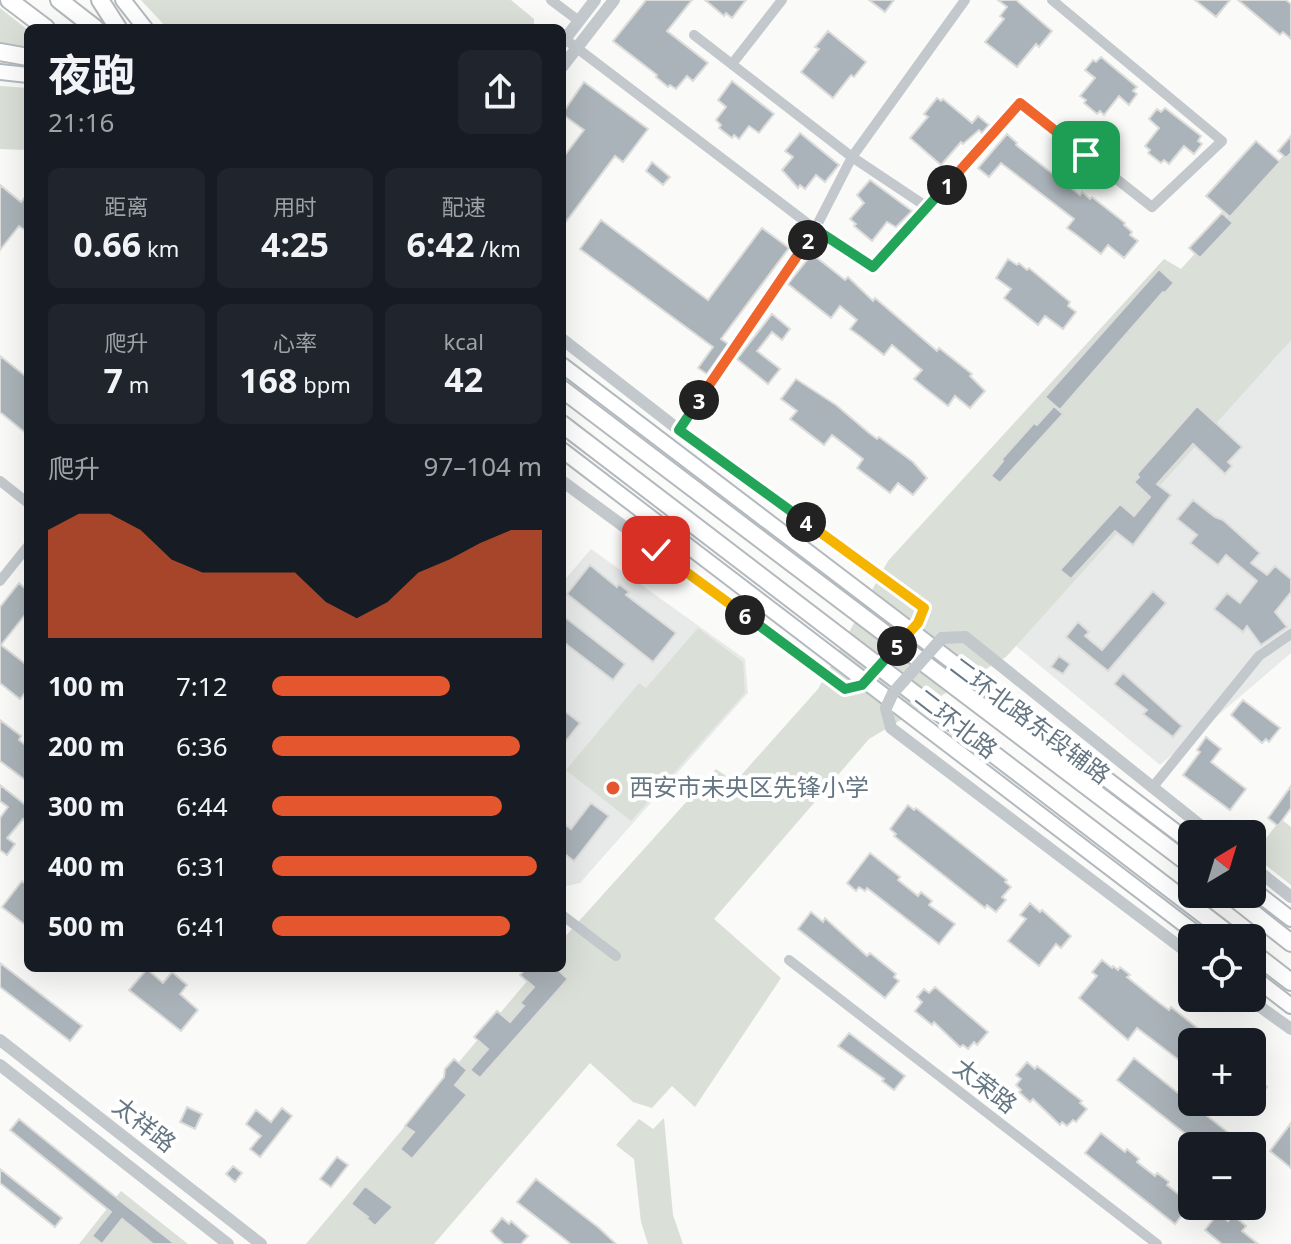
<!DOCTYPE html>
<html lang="zh">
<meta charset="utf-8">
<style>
body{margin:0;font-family:"Noto Sans","Noto Sans SC",sans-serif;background:#20242c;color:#f1f3f6;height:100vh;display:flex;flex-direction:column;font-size:30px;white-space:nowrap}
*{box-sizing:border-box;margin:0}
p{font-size:26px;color:#9ea1a6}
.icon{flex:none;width:44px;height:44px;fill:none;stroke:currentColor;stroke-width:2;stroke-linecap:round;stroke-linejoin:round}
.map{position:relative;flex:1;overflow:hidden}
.drawer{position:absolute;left:24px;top:24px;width:542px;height:948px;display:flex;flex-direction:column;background:#171b24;border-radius:12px;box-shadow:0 8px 32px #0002}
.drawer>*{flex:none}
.needle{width:52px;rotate:38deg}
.buttons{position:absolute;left:1178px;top:820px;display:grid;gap:16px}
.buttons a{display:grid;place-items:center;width:88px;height:88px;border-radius:12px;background:#171b24;box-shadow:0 8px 32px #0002;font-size:40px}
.pin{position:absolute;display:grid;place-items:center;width:68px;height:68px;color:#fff;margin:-34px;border-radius:16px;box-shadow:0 4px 12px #0006}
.km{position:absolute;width:40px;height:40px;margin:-20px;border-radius:50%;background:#222;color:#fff;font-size:22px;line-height:40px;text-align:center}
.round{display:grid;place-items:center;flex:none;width:84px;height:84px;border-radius:12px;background:#20242c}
.summary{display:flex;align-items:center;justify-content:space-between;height:136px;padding:0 24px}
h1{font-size:44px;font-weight:700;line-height:60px}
.stats{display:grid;grid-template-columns:repeat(3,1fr);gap:12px;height:136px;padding:8px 24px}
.stats div{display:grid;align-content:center;border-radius:12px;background:#20242c;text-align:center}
.stats b{font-size:34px;font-weight:700}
.stats small{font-size:22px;font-weight:400}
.stats p{font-size:22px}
.chart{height:224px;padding:16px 24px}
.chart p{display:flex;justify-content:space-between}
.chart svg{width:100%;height:144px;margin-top:8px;fill:#e4572e;opacity:.7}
ul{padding:0 24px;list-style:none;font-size:26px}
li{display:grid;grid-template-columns:128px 96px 1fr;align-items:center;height:60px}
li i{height:20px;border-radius:10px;background:#e4572e}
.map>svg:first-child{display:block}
.built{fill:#e8e9e9}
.green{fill:#dadfd7}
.building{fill:#aab3b9;stroke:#dcdcda;stroke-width:2}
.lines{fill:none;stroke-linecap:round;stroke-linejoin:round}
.secondary-casing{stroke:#b3babf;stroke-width:18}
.trunk-casing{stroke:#b4b9bd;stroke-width:20}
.minor{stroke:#c3c8cc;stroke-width:10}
.tertiary{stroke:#c3c8cc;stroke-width:12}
.secondary{stroke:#fff;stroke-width:14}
.trunk{stroke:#fff;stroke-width:16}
.tertiary-bridge{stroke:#c3c8cc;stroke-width:12}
.split-1-casing{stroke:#fff;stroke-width:16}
.split-2-casing{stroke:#fff;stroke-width:16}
.split-3-casing{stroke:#fff;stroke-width:16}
.split-4-casing{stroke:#fff;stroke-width:16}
.split-5-casing{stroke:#fff;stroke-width:16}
.split-6-casing{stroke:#fff;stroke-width:16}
.split-7-casing{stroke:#fff;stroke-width:16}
.split-1{stroke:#f0652b;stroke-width:10}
.split-2{stroke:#22a559;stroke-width:10}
.split-3{stroke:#f0652b;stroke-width:10}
.split-4{stroke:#22a559;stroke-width:10}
.split-5{stroke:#f5b400;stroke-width:10}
.split-6{stroke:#22a559;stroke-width:10}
.split-7{stroke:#f5b400;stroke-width:10}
.poi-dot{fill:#e4572e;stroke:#fff;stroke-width:3}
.labels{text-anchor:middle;stroke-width:8;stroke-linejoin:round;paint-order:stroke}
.street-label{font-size:24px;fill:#657683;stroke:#fff}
.poi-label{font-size:24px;fill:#657683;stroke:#fff;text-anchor:start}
</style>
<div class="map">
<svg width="1291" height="1244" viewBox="0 0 1291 1244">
<rect width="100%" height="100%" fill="#fafaf8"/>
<path class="built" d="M1291,266V653L1160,765L981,617Z
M591,549L745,659L748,693L580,883L562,887V583Z"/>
<path class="green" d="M141,0H511L534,19V28H167Z
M0,8L28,30V51L0,50Z
M0,86L28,88V150L0,149Z
M1291,147V340L1006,657L869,739L714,919L781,978L695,1107L672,1086L652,1108L633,1102L590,1063L434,1244H306L538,968H562V940L716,769L735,782L818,689L888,561L1164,259L1181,269Z
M698,628L743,662L745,693L631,821L566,770L639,683L646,688Z
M1281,819L1291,827V885L1253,855Z
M664,1118L673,1215L683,1244H648L641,1222L634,1159L616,1145L639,1119L653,1129Z
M121,1191L188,1244H79Z"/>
<path class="building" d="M646,0H692L667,31L708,63L693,81L687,76L676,89L670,85L668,87L656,77L657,75L613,41Z
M705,0H746L732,18L726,13L724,16Z
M869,0H894L885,12Z
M998,0H1016L1052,31L1039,47L1036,44L1017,67L985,42L1004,19L1000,16L1007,7Z
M1195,0H1230L1216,17Z
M1238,0H1286L1291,4V39L1283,32L1280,35Z
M828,31L866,62L854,77L851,75L833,98L801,72L819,49L815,47Z
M1101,57L1137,87L1133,91L1137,94L1129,105L1119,96L1104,115L1100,111L1097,114L1084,103L1086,100L1080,96L1095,78L1085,70L1093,60L1096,62Z
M732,81L774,114L759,133L749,126L739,139L734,135L732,138L719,128L721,125L716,120L726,107L718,100Z
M584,82L648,129L623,162L615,156L562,227V159L584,130L562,114Z
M937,98L941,101L943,99L972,123L978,116L989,125L982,133L979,130L963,144L961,142L941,165L910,138L928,117L924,114Z
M1165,108L1201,136L1198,141L1202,144L1194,154L1184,146L1169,164L1164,160L1161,163L1148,153L1150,150L1145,146L1159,128L1149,119L1157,109L1161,112Z
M800,133L839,165L825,182L816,175L805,189L800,185L798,188L782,170L793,157L785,151Z
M1007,134L1017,143L1016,145L1080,195L1082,192L1090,199L1092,197L1125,223L1124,225L1132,232L1130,235L1138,241L1124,258L1108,245L1101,254L1078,236L1067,228L1074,219L1001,163L989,177L978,168Z
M1291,136V153L1286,158L1278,151Z
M1256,141L1280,162L1230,217L1206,196Z
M652,162L670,177L663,185L646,171Z
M870,180L912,211L896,227L887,222L872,241L854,226L856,224L850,219L864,203L857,195Z
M0,185L21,202L28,193V232L19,226L0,250Z
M1222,213L1233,223L1200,258L1189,248Z
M601,220L708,300L762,228L789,248L721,339L728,344L707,374L698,368L713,347L580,249Z
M812,254L845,280L848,277L873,301L875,298L937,351L939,348L972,374L970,376L985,391L970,408L955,396L948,406L925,388L914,379L922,370L892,345L884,355L861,337L850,329L857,320L840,306L831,318L788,284Z
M1008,259L1017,265L1019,263L1027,270L1029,268L1070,302L1068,306L1076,312L1063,329L1045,316L1038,325L1004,298L1011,289L996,278Z
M1159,269L1174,283L1165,293L1163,292L1060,410L1045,397Z
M772,314L790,329L782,340L772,332L757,351L780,369L768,384L737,359Z
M0,356L28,378V435L0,412Z
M796,379L836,405L869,433L877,439L879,437L913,462L927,478L913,495L898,483L890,493L857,468L863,459L832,435L824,445L790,419L797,411L781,399Z
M1054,406L1063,414L1000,483L991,476L1003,461L1001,460L1034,423L1037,425Z
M1197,406L1242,447L1228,462L1232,466L1225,474L1193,444L1157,484L1171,495L1133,545L1115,531L1071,579L1060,570L1120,504L1134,516L1150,497L1134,482L1139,477L1137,474Z
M1193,500L1215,517L1223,520L1260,553L1251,563L1267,575L1275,566L1291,579V592L1275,612L1287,627L1261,645L1247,626L1243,632L1214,609L1227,593L1240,603L1257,581L1226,555L1218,565L1190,543L1197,535L1177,519Z
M590,565L617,587L619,584L629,592L626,595L676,633L653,662L567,594Z
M19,583L28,591V611L1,645L28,666V689L20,699L0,683V607Z
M1153,591L1166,603L1108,671L1066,637L1078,622L1089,632L1085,636L1102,650Z
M562,615L625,664L613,680L562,641Z
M1059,656L1070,664L1063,674L1051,667Z
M1123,673L1182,726L1173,737L1143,714L1147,710L1114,684Z
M1243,700L1280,728L1269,742L1266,739L1262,743L1231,715Z
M562,709L580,723L562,746Z
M0,720L21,736L19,740L28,747V782L0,761Z
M1206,737L1221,749L1211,762L1246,789L1230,810L1183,775L1200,752L1197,750Z
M0,785L28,807V823L23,819L7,838L15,844L7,855L0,850V818L8,807L0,801Z
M1291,786V808L1278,826L1268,818Z
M591,803L609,816L574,861L562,852V822L571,829Z
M908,805L914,810L916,808L1007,880L1005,882L1011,887L1002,897L1006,900L996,912L987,905L985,908L894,836L896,834L890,829Z
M870,853L900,877L898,880L918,896L921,892L932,901L929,905L955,924L939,944L867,888L865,891L859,887L856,891L847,883Z
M22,881L28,886V927L2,907Z
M1030,903L1040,912L1042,910L1071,936L1061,948L1056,944L1039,966L1008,941L1026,919L1020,915Z
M811,912L823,922L825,918L867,956L870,953L896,974L894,977L899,981L885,998L798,929Z
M1102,960L1112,968L1113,966L1118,970L1120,967L1130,975L1127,977L1158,1002L1169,1010L1171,1007L1215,1042H1192V1070L1137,1028L1128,1040L1079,998L1097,976L1092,972Z
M0,963L82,1026L70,1041L0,987Z
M526,968H556L568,979L480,1078L470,1070L488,1049L474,1037L497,1011L510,1022L524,1006L520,1003L534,987L520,975Z
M147,969L163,983L172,972L187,985L180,994L198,1010L181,1031L129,990Z
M935,987L988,1032L977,1045L974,1042L968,1049L963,1045L960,1047L934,1022L932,1025L915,1011L922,1002L917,997L924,989L929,993Z
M849,1033L905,1076L894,1090L882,1081L884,1079L838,1046Z
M1134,1058L1245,1146H1201L1117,1080Z
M454,1059L467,1070L455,1085L467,1095L412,1159L400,1149L414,1132L405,1126L444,1077L445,1069Z
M1027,1062L1035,1069L1037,1066L1082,1101L1080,1103L1087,1109L1076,1122L1073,1120L1067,1126L1062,1122L1060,1125L1033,1099L1030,1102L1019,1092L1021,1090L1016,1085L1021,1079L1016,1075Z
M1252,1074L1267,1087L1252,1106Z
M187,1107L202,1114L195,1129L180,1122Z
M282,1108L292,1116L260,1157L250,1149L261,1136L246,1124L256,1110L271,1122Z
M19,1119L123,1203L175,1244H153L122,1219L102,1244L92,1236L111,1212L10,1130Z
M1291,1123V1168L1270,1151Z
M1101,1133L1125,1152L1127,1149L1139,1159L1137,1162L1155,1176L1157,1173L1169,1182L1167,1185L1191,1204L1175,1224L1085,1153Z
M337,1157L348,1165L331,1187L320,1179Z
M233,1166L242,1173L235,1182L226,1174Z
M0,1169L62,1218L55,1227L0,1183Z
M536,1179L599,1228L616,1244H571L517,1202Z
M365,1186L393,1207L375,1226L366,1218L368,1217L351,1204Z
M1218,1213L1228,1221L1233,1215L1246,1226L1242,1231L1258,1244H1222L1205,1230Z
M502,1218L509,1224L511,1221L528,1236L521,1244H504L495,1236L491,1231Z"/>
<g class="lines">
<defs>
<path id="secondary" d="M123,0L145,28
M0,72L28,75
M562,365L1192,844
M562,450L1202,938
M1252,889L1291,919
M1252,976L1291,1006"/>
<path id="trunk" d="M9,0L46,28
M59,0L95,28
M100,0L118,28
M0,52L28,57
M562,389L1192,866
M562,424L1234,938
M1229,894L1291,943
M1252,952L1291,982"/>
</defs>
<use href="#secondary" class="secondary-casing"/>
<use href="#trunk" class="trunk-casing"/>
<path class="minor" d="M551,0L579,21
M694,35L852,157L927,207
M565,39L815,229L873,267L1020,103L1152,207L1222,141L1052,0
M732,64L782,0
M679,430L815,229L852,157L965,0
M0,481L28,503
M0,581L28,546
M1152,788L1259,656L1291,634
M562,915L616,956
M789,960L1157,1244"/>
<path class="tertiary" d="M562,43L595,0
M562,67L614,0
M562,339L679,430L924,608L918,623
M562,481L845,689L862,685
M942,638L965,637L1211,834
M886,708L891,728L1192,956
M1252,866L1291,897
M1248,998L1291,1029
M0,1040L261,1244
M0,1065L228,1244"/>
<use href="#secondary" class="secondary"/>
<use href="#trunk" class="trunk"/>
<path class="tertiary-bridge" d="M862,685L918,623
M886,708L893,693L942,638"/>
</g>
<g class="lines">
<defs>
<path id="split-1" d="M947,185L1020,103L1086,155"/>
<path id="split-2" d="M808,240L815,229L873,267L947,185"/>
<path id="split-3" d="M699,400L808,240"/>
<path id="split-4" d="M699,400L679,430L806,522"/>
<path id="split-5" d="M806,522L924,608L918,623L897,646"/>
<path id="split-6" d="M745,615L845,689L862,685L897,646"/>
<path id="split-7" d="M656,550L745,615"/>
</defs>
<use href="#split-1" class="split-1-casing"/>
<use href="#split-2" class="split-2-casing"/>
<use href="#split-3" class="split-3-casing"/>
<use href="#split-4" class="split-4-casing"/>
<use href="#split-5" class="split-5-casing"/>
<use href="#split-6" class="split-6-casing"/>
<use href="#split-7" class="split-7-casing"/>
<use href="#split-1" class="split-1"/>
<use href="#split-2" class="split-2"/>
<use href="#split-3" class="split-3"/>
<use href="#split-4" class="split-4"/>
<use href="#split-5" class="split-5"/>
<use href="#split-6" class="split-6"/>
<use href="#split-7" class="split-7"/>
</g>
<circle class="poi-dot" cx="613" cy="788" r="8"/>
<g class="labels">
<g class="street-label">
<text transform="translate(1030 721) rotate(37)" y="8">二环北路东段辅路</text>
<text transform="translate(956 724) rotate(38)" y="8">二环北路</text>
<text transform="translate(985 1086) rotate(38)" y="8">太荣路</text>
<text transform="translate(144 1125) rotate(38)" y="8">太祥路</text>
</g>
<g class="poi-label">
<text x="629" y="796">西安市未央区先锋小学</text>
</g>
</g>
</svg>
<div class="buttons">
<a><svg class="needle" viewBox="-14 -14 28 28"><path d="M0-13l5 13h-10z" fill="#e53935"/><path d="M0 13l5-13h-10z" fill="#9ea1a6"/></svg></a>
<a><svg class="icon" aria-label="locate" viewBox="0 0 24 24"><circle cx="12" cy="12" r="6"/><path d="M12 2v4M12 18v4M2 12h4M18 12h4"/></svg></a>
<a>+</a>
<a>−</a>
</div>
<div class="pin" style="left:1086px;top:155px;background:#1e9e55"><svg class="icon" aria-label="arrive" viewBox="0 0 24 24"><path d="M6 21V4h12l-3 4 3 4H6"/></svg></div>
<div class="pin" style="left:656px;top:550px;background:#d93025"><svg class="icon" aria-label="check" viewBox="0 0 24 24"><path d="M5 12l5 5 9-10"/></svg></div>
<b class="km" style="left:947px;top:185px">1</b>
<b class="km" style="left:808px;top:240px">2</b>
<b class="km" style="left:699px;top:400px">3</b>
<b class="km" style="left:806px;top:522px">4</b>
<b class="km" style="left:897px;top:646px">5</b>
<b class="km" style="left:745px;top:615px">6</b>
<section class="drawer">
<div class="summary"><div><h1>夜跑</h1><p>21:16</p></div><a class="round"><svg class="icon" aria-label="share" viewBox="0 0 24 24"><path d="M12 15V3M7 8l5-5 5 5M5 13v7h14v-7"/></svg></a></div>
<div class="stats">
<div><p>距离</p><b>0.66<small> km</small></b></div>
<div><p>用时</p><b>4:25</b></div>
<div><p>配速</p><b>6:42<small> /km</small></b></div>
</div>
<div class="stats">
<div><p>爬升</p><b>7<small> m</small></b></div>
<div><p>心率</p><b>168<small> bpm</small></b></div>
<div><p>kcal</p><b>42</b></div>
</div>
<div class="chart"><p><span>爬升</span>97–104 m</p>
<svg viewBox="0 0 160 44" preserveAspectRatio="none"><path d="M0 44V11L10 6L20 6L30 11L40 20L50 24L60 24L70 24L80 24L90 33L100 38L110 33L120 24L130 20L140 15L150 11L160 11V44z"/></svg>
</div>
<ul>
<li><b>100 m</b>7:12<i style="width:66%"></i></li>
<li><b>200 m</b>6:36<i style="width:92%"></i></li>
<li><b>300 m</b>6:44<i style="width:85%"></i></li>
<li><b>400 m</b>6:31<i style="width:98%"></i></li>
<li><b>500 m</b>6:41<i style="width:88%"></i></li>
</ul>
</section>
</div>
